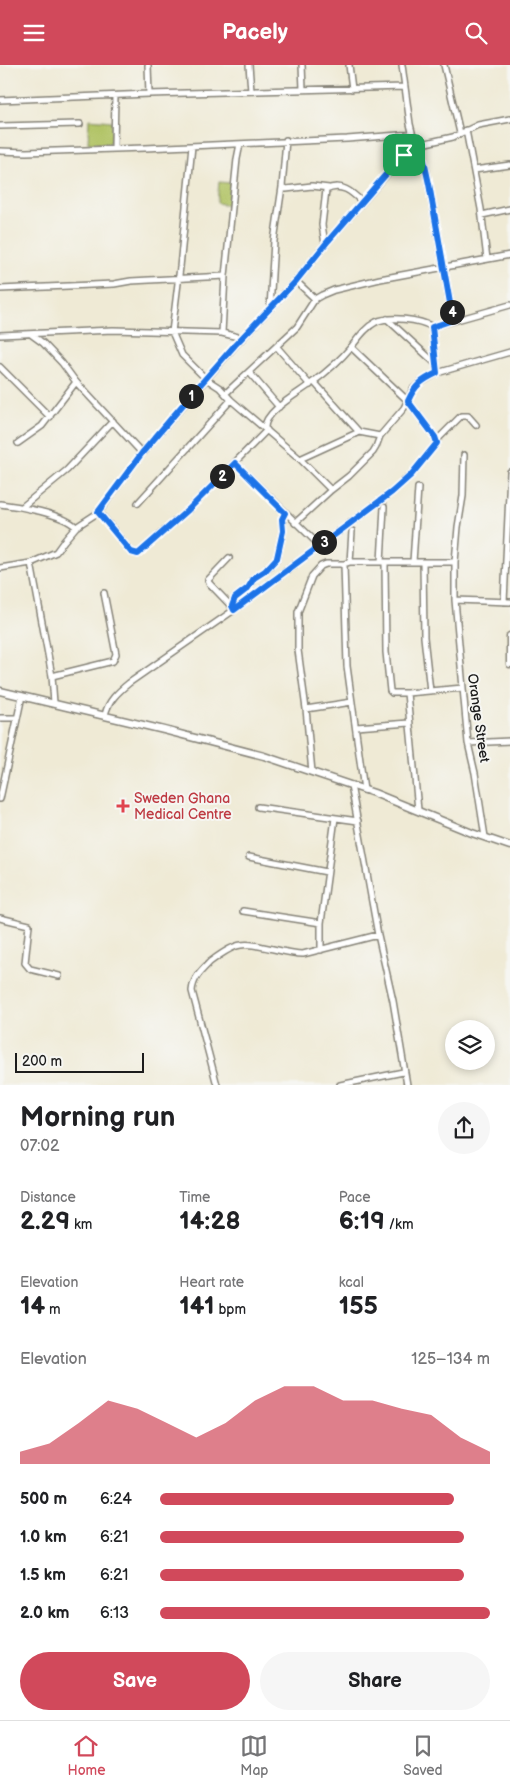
<!DOCTYPE html>
<meta charset="utf-8">
<style>
body{margin:0;font-family:"Balsamiq Sans",sans-serif;background:#f6f6f6;color:#202124;height:100vh;display:flex;flex-direction:column;font-size:19px;white-space:nowrap}
*{box-sizing:border-box;margin:0}
p{font-size:16px;color:#757577}
.icon{flex:none;width:28px;height:28px;fill:none;stroke:currentColor;stroke-width:2;stroke-linecap:round;stroke-linejoin:round}
.map{position:relative;height:1020px;overflow:hidden}
.drawer{display:flex;flex-direction:column;background:#fff;flex:1}
.drawer>*{flex:none}
.controls{position:absolute;left:445px;top:955px;display:grid;gap:10px}
.controls a{display:grid;place-items:center;width:50px;height:50px;border-radius:50%;background:#fff;box-shadow:0 2px 8px #0003;font-size:25px}
.scale{position:absolute;left:15px;bottom:12px;width:129px;box-sizing:border-box;padding-left:5px;border:2px solid #1c1c1c;border-top:0;font-size:14px;line-height:18px;white-space:nowrap;color:#1c1c1c;-webkit-text-stroke:4px #f6f6f2;paint-order:stroke}
.pin{position:absolute;display:grid;place-items:center;width:42px;height:42px;color:#fff;margin:-21px;border-radius:10px;box-shadow:0 2px 8px #0006}
.km{position:absolute;width:25px;height:25px;margin:-12px;border-radius:50%;background:#222;color:#fff;font-size:14px;line-height:25px;text-align:center}
.round{display:grid;place-items:center;flex:none;width:52px;height:52px;border-radius:26px;background:#f6f6f6}
.headline{display:flex;align-items:center;justify-content:space-between;height:85px;padding:0 20px}
h1{font-size:28px;font-weight:600;line-height:38px}
.figures{display:grid;grid-template-columns:repeat(3,1fr);gap:8px;height:85px;padding:5px 20px}
.figures div{display:grid;align-content:center}
.figures b{font-size:25px;font-weight:600}
.figures small{font-size:14px;font-weight:400}
.figures p{font-size:14px}
.chart{height:140px;padding:10px 20px}
.chart p{display:flex;justify-content:space-between}
.chart svg{width:100%;height:90px;margin-top:5px;fill:#d1495b;opacity:.7}
.cta{display:flex;gap:10px;margin-top:auto;padding:10px 20px}
.cta a{flex:1;height:58px;border-radius:30px;background:#d1495b;color:#fff;font-size:20px;font-weight:600;line-height:58px;text-align:center}
.cta a+a{background:#f6f6f6;color:#202124}
ul{padding:0 20px;list-style:none;font-size:16px}
li{display:grid;grid-template-columns:80px 60px 1fr;align-items:center;height:38px}
li i{height:12px;border-radius:6px;background:#d1495b}
header{display:flex;justify-content:space-between;align-items:center;height:65px;padding:0 20px;background:#d1495b;color:#fff;font-size:22px;font-weight:600}
.tab-bar{display:flex;justify-content:space-around;align-items:center;height:70px;border-top:1px solid #e0e0e0;background:#fff;font-size:14px;color:#757577}
.tab-bar a{display:grid;justify-items:center;gap:2px}
.tab-bar .on{color:#d1495b}
.map>svg:first-child{display:block}
.green{fill:#b2c467;stroke:#677042}
.lines{fill:none;stroke-linecap:round;stroke-linejoin:round}
.minor-casing{stroke:#868378;stroke-width:8}
.tertiary-casing{stroke:#868378;stroke-width:9}
.minor{stroke:#fff;stroke-width:5}
.tertiary{stroke:#fff;stroke-width:6}
.route-casing{stroke:#fff;stroke-width:10}
.route{stroke:#1a73e8;stroke-width:6}
.health-dot{fill:#e0444e;stroke:#f6f6f2;stroke-width:2}
.labels{text-anchor:middle;stroke-width:4;stroke-linejoin:round;paint-order:stroke}
.street-label{font-size:14px;fill:#1c1c1c;stroke:#f6f6f2}
.health-label{font-size:14px;fill:#be3a42;stroke:#f6f6f2;text-anchor:start}
</style>
<header><svg class="icon" aria-label="menu" viewBox="0 0 24 24"><path d="M4 6h16M4 12h16M4 18h16"/></svg>Pacely<svg class="icon" aria-label="search" viewBox="0 0 24 24"><circle cx="10" cy="10" r="6"/><path d="M15 15l6 6"/></svg></header>
<div class="map">
<svg width="510" height="1020" viewBox="0 0 510 1020">
<rect width="100%" height="100%" fill="#f6f6f2"/>
<filter id="ink" filterUnits="userSpaceOnUse"><feTurbulence type="fractalNoise" baseFrequency=".02" numOctaves="2"/><feDisplacementMap in="SourceGraphic" scale="10" xChannelSelector="R" yChannelSelector="G"/><feConvolveMatrix kernelMatrix="1 2 1 2 8 2 1 2 1" color-interpolation-filters="sRGB"/></filter>
<filter id="wash" filterUnits="userSpaceOnUse"><feTurbulence type="fractalNoise" baseFrequency=".0096" numOctaves="4" result="noise"/><feDisplacementMap in="SourceGraphic" scale="20" xChannelSelector="R" yChannelSelector="G"/><feGaussianBlur stdDeviation="1.12" result="paint"/><feColorMatrix in="noise" values="0 0 0 0 0 0 0 0 0 0 0 0 0 0 0 0 0 1.4 0 .05"/><feComposite in="paint" operator="in"/></filter>
<g filter="url(#wash)">
<rect width="100%" height="100%" fill="#efead5"/>
<path class="green" d="M89,54L112,56L111,77L108,79L88,78Z
M219,117L231,118L228,140L217,138Z"/>
</g>
<g filter="url(#ink)">
<g class="lines">
<defs>
<path id="minor" d="M148,0L149,29
M249,0L251,26
M302,0L303,24
M349,0L352,24
M402,0L410,59L413,71L426,103L453,255
M444,0L460,68
M0,35L149,29L405,22
M0,61L80,59
M466,65L481,144L487,194
M192,81L180,202L172,267L182,290L206,314L220,323L231,335L300,394L331,425
M114,83L115,31
M0,86L26,87L145,83L347,74L412,69
M474,105L510,100
M282,122L286,124L312,121L329,123
M482,150L510,144
M325,179L322,160L326,125C341,117 352,127 362,137
M296,216L315,234
M0,224L114,219L131,216L225,211
M270,243L274,176L282,122L286,75
M387,254L435,298
M432,262L437,308
M222,268L225,211L237,94L240,79
M0,270L113,265L222,268L242,273
M32,270L43,278L62,298L76,317L142,388
M277,282L310,320
M0,302L50,352
M249,307L279,342
M314,317L359,367L380,371
M226,328L297,262L315,234L322,230L334,225L380,214L510,190
M265,363C264,346 301,327 313,317C327,307 341,294 352,281C359,272 366,262 376,257C389,251 420,254 432,262L510,240
M437,375L461,351H468L476,360
M18,378L42,361L76,317
M464,390L463,431L458,462L455,497V535L468,678L475,708L485,772
M300,394L359,367
M235,398L320,481
M138,438L231,335
M0,439C19,441 63,449 76,462
M22,442L67,405L113,356
M99,447L131,487L138,489L188,445L267,365
M295,458L331,425L349,411L373,387L376,382L380,371L404,343L413,324L420,318L437,308L510,287
M229,493L208,515L209,518L233,543
M350,497L352,466
M381,497L384,442
M413,497L418,423
M423,497L424,572L430,626
M31,498L52,611L54,638
M385,498L386,587L390,626L392,628H407L418,745
M0,503L31,498L56,487L64,476L76,462L99,447L142,388L235,281L296,216L328,176L404,90L417,80L453,72L478,60L510,54
M455,535L510,537
M504,537L510,407
M232,541L235,533L248,523L254,513L265,506L277,493L283,466L282,454L285,448
M52,611L113,596L116,589L104,528
M407,628L463,623
M306,644L352,637
M105,650C108,636 118,627 129,618L234,545L392,427L411,410L437,378L435,372L408,336L351,282
M0,653H17
M356,662L409,658
M468,678L510,676
M312,707L306,644L298,585V547L312,511L321,501L326,499H344
M351,720L378,870L393,936L407,1020
M364,725L347,601L344,499L350,497H455
M0,734L22,631
M258,742L358,756
M249,792L327,807
M243,846L321,858
M0,853L29,860L25,898L30,904L59,911
M321,885V858L335,753
M217,1020L192,926C193,913 201,906 210,897C218,891 231,881 241,880C256,877 284,889 303,889L378,870
M340,1020L403,1007"/>
<path id="tertiary" d="M510,571V599
M0,626L164,665L264,691L374,728L472,768L510,781"/>
</defs>
<use href="#minor" class="minor-casing"/>
<use href="#tertiary" class="tertiary-casing"/>
<use href="#minor" class="minor"/>
<use href="#tertiary" class="tertiary"/>
</g>
</g>
<g class="lines" filter="url(#ink)">
<defs>
<path id="route" d="M417,80L424,96L429,119L453,255L432,262L437,308C422,315 415,320 408,336L435,372L437,378L411,410L392,427L234,545L232,541L235,533L248,523L254,513L265,506L277,493L283,466L282,454L285,448L235,398L188,445L138,489L131,487L98,447L142,388L192,329L235,280L296,216L328,176L388,107L404,90Z"/>
</defs>
<use href="#route" class="route-casing"/>
<use href="#route" class="route"/>
</g>
<path class="health-dot" d="M120.5 733.5h5v5h5v5h-5v5h-5v-5h-5v-5h5z"/>
<g class="labels">
<g class="street-label">
<text transform="translate(479 653) rotate(82)" y="5">Orange Street</text>
</g>
<g class="health-label">
<text x="134" y="738">Sweden Ghana<tspan x="134" dy="16">Medical Centre</tspan></text>
</g>
</g>
</svg>
<div class="controls">
<a><svg class="icon" aria-label="layers" viewBox="0 0 24 24"><path d="M12 4l9 5-9 5-9-5zM3 14l9 5 9-5"/></svg></a>
</div>
<div class="scale">200 m</div>
<div class="pin" style="left:404px;top:90px;background:#1e9e55"><svg class="icon" aria-label="arrive" viewBox="0 0 24 24"><path d="M6 21V4h12l-3 4 3 4H6"/></svg></div>
<b class="km" style="left:191px;top:331px">1</b>
<b class="km" style="left:222px;top:411px">2</b>
<b class="km" style="left:324px;top:477px">3</b>
<b class="km" style="left:452px;top:247px">4</b>
</div>
<section class="drawer">
<div class="headline"><div><h1>Morning run</h1><p>07:02</p></div><a class="round"><svg class="icon" aria-label="share" viewBox="0 0 24 24"><path d="M12 15V3M7 8l5-5 5 5M5 13v7h14v-7"/></svg></a></div>
<div class="figures">
<div><p>Distance</p><b>2.29<small> km</small></b></div>
<div><p>Time</p><b>14:28</b></div>
<div><p>Pace</p><b>6:19<small> /km</small></b></div>
</div>
<div class="figures">
<div><p>Elevation</p><b>14<small> m</small></b></div>
<div><p>Heart rate</p><b>141<small> bpm</small></b></div>
<div><p>kcal</p><b>155</b></div>
</div>
<div class="chart"><p><span>Elevation</span>125–134 m</p>
<svg viewBox="0 0 160 44" preserveAspectRatio="none"><path d="M0 44V38L10 34L20 24L30 13L40 17L50 24L60 31L70 24L80 13L90 6L100 6L110 13L120 13L130 17L140 20L150 31L160 38V44z"/></svg>
</div>
<ul>
<li><b>500 m</b>6:24<i style="width:89%"></i></li>
<li><b>1.0 km</b>6:21<i style="width:92%"></i></li>
<li><b>1.5 km</b>6:21<i style="width:92%"></i></li>
<li><b>2.0 km</b>6:13<i style="width:100%"></i></li>
</ul>
<div class="cta"><a>Save</a><a>Share</a></div>
</section>
<nav class="tab-bar">
<a class="on"><svg class="icon" aria-label="home" viewBox="0 0 24 24"><path d="M3 11l9-7 9 7M6 9v11h12V9"/></svg>Home</a>
<a><svg class="icon" aria-label="map" viewBox="0 0 24 24"><path d="M3 6l6-2 6 2 6-2v14l-6 2-6-2-6 2zM9 4v14M15 6v14"/></svg>Map</a>
<a><svg class="icon" aria-label="saved" viewBox="0 0 24 24"><path d="M7 4h10v16l-5-4-5 4z"/></svg>Saved</a>
</nav>
